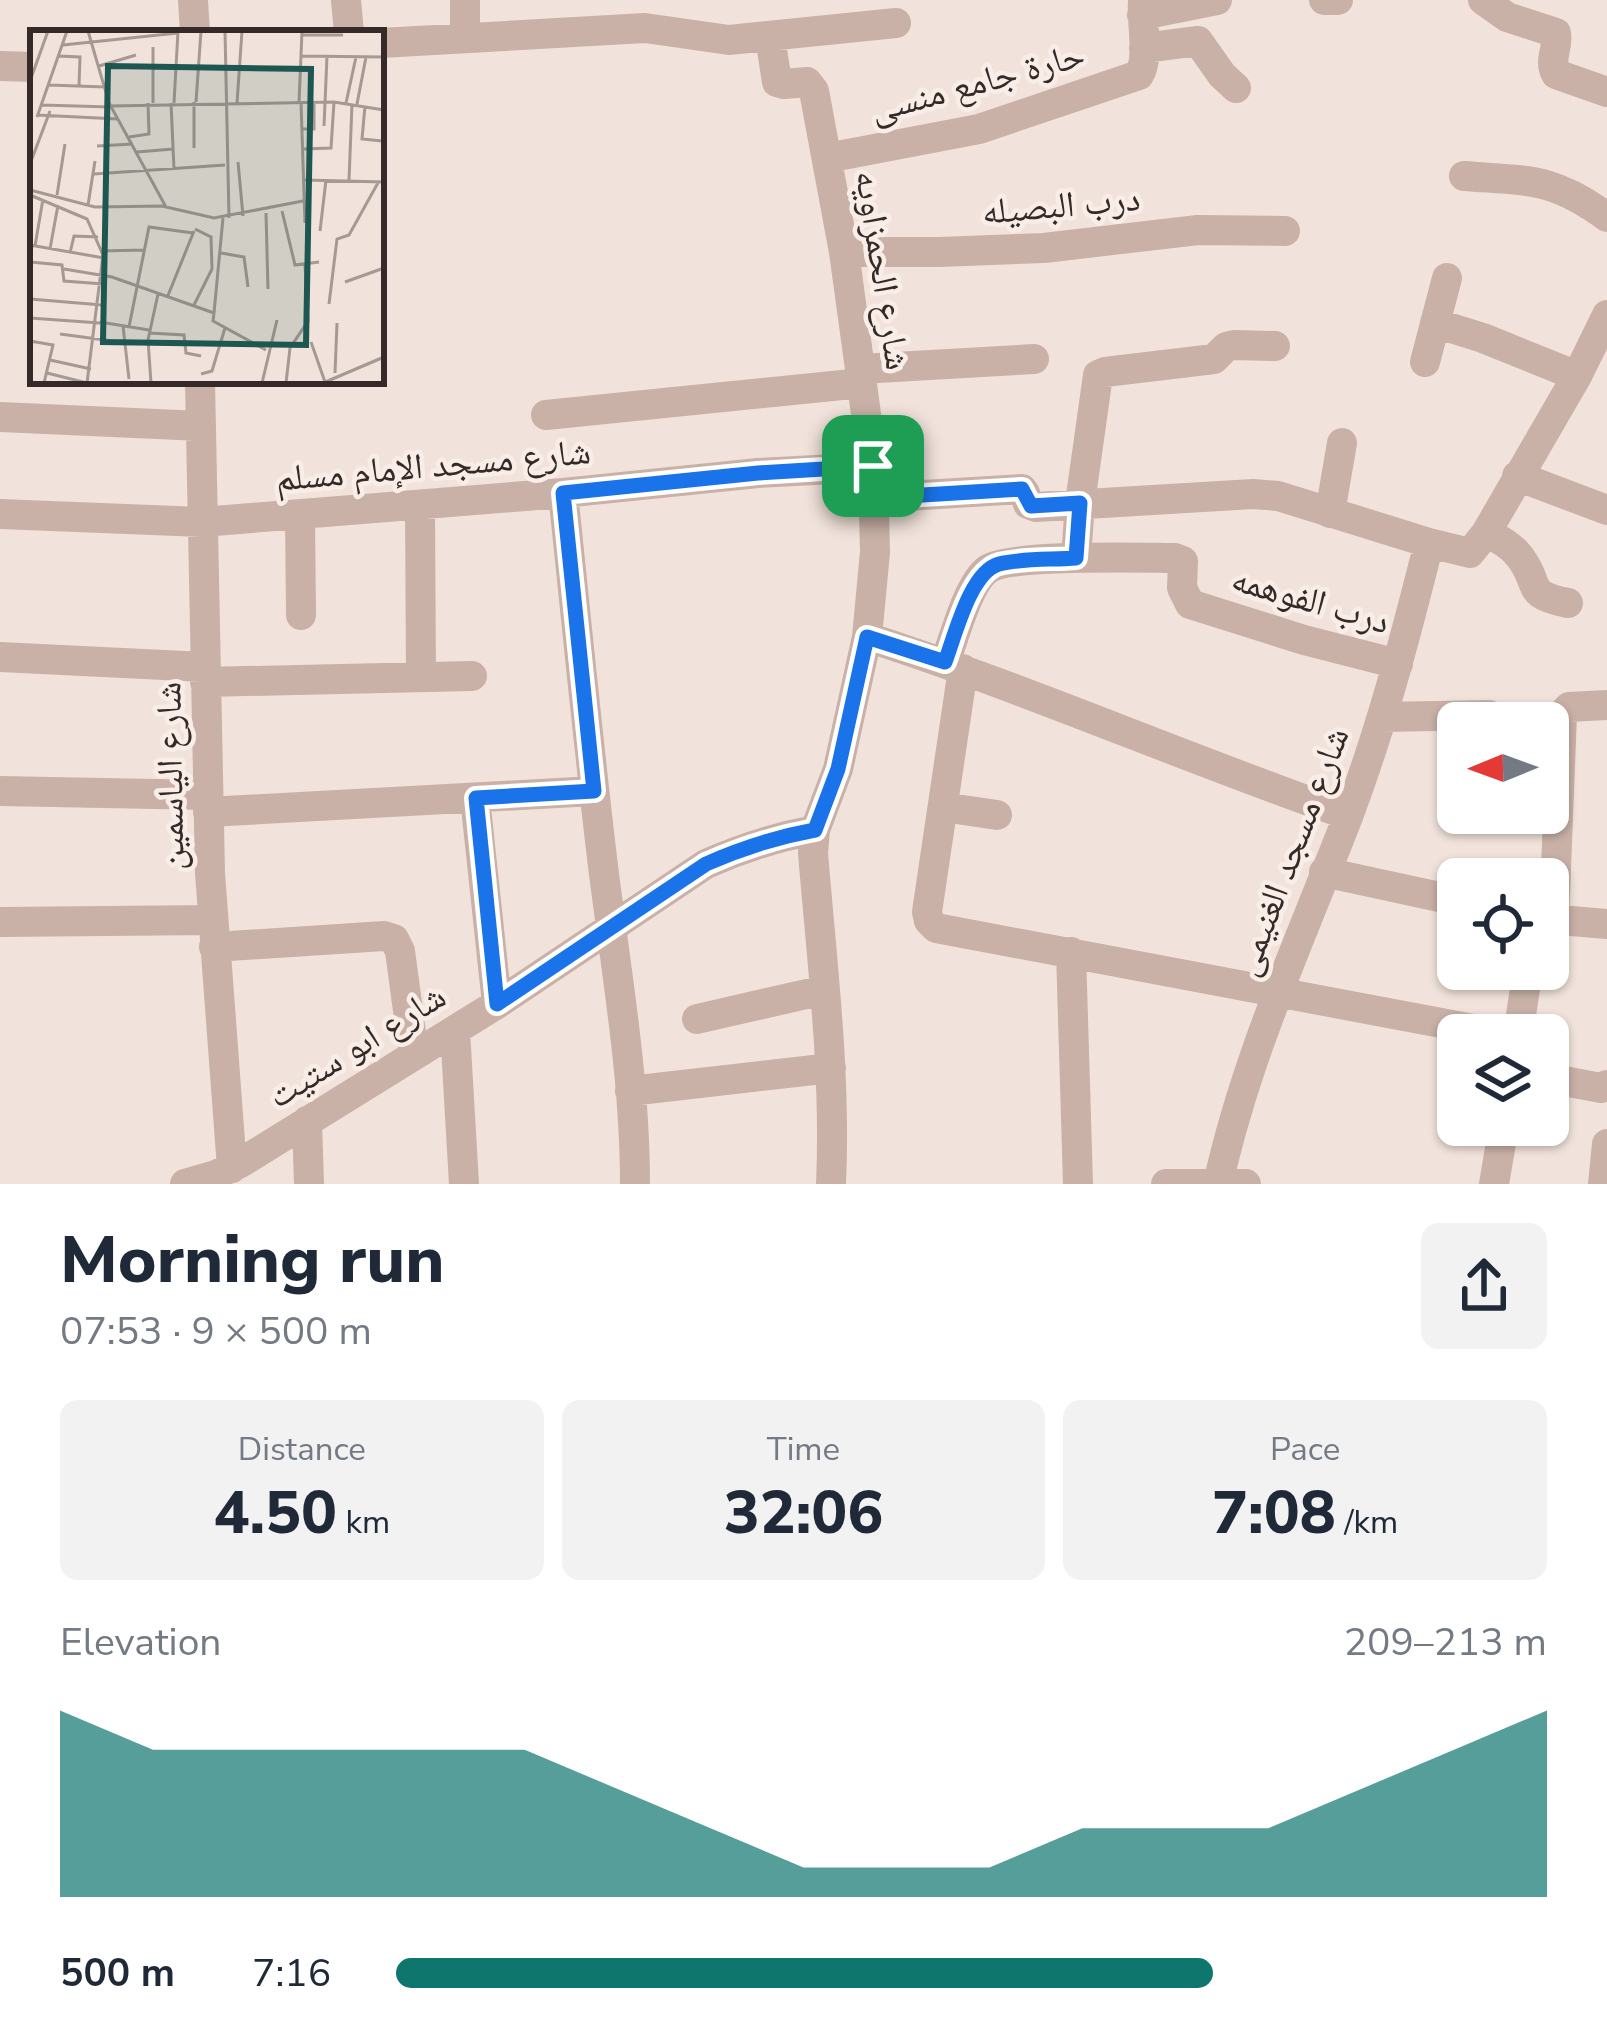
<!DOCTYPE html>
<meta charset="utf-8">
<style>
body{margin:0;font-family:"Nunito Sans","Noto Naskh Arabic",sans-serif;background:#f2f2f3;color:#1f2937;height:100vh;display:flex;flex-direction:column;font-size:45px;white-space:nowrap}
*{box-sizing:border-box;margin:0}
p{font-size:39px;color:#747a83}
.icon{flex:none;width:66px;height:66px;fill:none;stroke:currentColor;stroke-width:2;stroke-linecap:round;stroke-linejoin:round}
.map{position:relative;height:1184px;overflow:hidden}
.sheet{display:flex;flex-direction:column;background:#fff;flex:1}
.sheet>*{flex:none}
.needle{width:78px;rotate:269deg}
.controls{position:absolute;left:1437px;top:702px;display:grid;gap:24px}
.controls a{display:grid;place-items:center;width:132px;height:132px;border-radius:18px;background:#fff;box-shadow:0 3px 9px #0004;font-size:60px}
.pin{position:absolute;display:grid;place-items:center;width:102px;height:102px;color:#fff;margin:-51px;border-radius:24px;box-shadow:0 6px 18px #0006}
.round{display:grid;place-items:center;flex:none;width:126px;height:126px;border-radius:18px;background:#f2f2f3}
.summary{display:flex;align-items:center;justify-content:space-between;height:204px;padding:0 60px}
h1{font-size:66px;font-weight:800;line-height:90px}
.figures{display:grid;grid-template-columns:repeat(3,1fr);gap:18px;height:204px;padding:12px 60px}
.figures div{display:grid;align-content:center;border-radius:18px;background:#f2f2f3;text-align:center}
.figures b{font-size:60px;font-weight:800}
.figures small{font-size:33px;font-weight:400}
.figures p{font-size:33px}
.chart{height:336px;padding:24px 60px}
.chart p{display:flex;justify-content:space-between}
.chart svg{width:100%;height:216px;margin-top:12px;fill:#0f766e;opacity:.7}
ul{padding:0 60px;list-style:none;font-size:39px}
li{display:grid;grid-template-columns:192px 144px 1fr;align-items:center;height:90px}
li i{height:30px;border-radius:15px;background:#0f766e}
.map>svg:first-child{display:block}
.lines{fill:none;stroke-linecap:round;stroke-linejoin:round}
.minor{stroke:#c9b1a7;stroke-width:30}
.route-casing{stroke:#fff;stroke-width:24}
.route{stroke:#1a73e8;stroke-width:15}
.labels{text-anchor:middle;stroke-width:9;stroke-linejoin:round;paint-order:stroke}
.street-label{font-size:36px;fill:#362a28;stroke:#f9eee7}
.inset-road{fill:none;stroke:#a69993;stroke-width:3}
.view{fill:#1e5651;fill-opacity:0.15;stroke:#1e5651;stroke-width:6}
.inset-edge{fill:none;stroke:#362a28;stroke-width:6}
</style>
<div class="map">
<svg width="1607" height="1184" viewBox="0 0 1607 1184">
<rect width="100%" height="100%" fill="#f1e3db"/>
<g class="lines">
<path class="minor" d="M193,0L195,33
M346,0L349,33
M1324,0H1338
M1483,0L1507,17L1556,33C1559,47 1548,60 1556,74L1607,92
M1142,15L1217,0
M465,37V0
M770,37L777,82L784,84L807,82L814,91L844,252L860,369L873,467L875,552L867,637L838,769L815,830L813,853C822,963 836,1073 831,1184
M381,43L645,28L729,40L896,23
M1144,48L1198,41L1222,75L1236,88
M0,66L33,67
M827,158L979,129L1139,75C1150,58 1141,23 1143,0
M1464,176C1529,181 1552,177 1607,217
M844,252H939L1044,248L1198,230L1285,231
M1435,323L1483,338L1577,376
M1425,362L1447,278
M860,369L1034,359
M200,381L210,873L232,1168
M546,415L862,383
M0,417L201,426
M1517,476L1607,510
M563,493C576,617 588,742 603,866C616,971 635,1077 635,1184
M873,498L1022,489L1025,493L1028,504L1036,507L1253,494L1278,496L1429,543L1470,553L1486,533L1577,376L1607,315
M420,505L421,677
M1330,513L1342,443
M0,514L202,522L563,493L758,473L873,467
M300,515L301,615
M1486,533C1499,539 1511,545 1520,557C1542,586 1523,594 1568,603
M1076,558L1080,503L1098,375L1105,372L1214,359L1226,347L1234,345L1275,346
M867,637C1030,690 1187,759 1348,815
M0,657L205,667
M945,662C954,639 968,583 988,569C1011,554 1142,558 1175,558L1183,561L1182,588L1190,604L1304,640L1398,664
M963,669L927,912L929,921L936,928L1505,1035
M205,682L472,676
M1382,717L1489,715
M0,791L207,795
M475,798L497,1004
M943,807L997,815
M208,812L594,791
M1324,872L1458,901
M1548,919L1607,924
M1554,920L1562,715L1569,707L1607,705
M0,922L212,920
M214,947L384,936L394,939L400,951L414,1055
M1071,952L1078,1184
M697,1019L824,990
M455,1030L464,1184
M1518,1035L1528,969
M1548,1078L1601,1088L1607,1085
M630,1091L831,1068
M307,1121L309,1184
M185,1184L216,1175L242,1162L497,1004L706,864C742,848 776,837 815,830
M1166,1184H1246
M1218,1184C1246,1056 1302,936 1349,814C1382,726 1406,635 1429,543
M1494,1184L1504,1125
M1603,1184L1607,1144"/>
</g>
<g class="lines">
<defs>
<path id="route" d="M873,466V498L1022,489L1031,506L1080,503L1076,558C1052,560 1023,558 999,564C970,572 955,636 945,662L867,637L838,769L815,830C776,837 742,848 706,864L497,1004L476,798L594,791L563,493L758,473Z"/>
</defs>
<use href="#route" class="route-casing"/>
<use href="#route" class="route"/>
</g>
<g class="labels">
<g class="street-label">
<text transform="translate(977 81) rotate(-15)" y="13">حارة جامع منسى</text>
<text transform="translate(1061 204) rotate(-5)" y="13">درب البصيله</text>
<text transform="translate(884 270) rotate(81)" y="13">شارع الحمزاويه</text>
<text transform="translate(433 464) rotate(-5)" y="13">شارع مسجد الإمام مسلم</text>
<text transform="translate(1311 599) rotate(16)" y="13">درب الفوهمه</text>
<text transform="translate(169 776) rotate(-91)" y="13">شارع الياسمين</text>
<text transform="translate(1290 851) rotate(-69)" y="13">شارع مسجد الغنيمى</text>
<text transform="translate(356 1045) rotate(-32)" y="13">شارع ابو ستيت</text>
</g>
</g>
<g transform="translate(30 30)">
<rect width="354" height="354" fill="#f1e3db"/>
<path class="inset-road" d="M58,1L79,73L136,177M195,1L199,188M272,5H313M33,15L148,3M29,26L50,27L49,56M270,26L354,27M69,36L106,25M0,51L18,1M19,55L75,57M164,72V118M166,72L171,1M123,73V17M141,73L144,139M144,73L148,1M207,73L212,1M269,73L272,1M271,73L275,193M316,73L326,27M327,74L336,27M11,75L81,77M80,76L304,72L354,80M335,76L332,109L352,111M7,85L88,89M7,87L37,1M294,96L297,26M272,99H284V72M99,107L119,104L118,73M67,116L103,114M273,119L301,118L304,72M107,122L143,119M208,132L213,186M0,134L20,81M64,144L195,135M275,150L354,152M319,150L322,74M0,160L65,177L132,176L184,188L273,171M0,165L57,189L73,225L57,353M27,165L35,114M58,175L65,131M252,181L265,235L289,232M236,183L238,259M290,201L296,150M0,215L74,228M5,216L13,169M20,219L28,175M70,221L115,220M40,223L44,206L68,207M191,223L214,227L218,257M0,232L32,235L34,251L74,254M34,239L82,247L184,283M315,252L354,238M137,268L164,201M0,269L72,275M299,274L307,209L319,205L349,151M163,277L182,239L181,207L165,199M184,283L193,188M184,283L183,291L236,320M0,288L70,293M70,292L119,300M93,296L99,349M99,297L119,197L163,203M119,303L154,305L156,323L171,326M30,304L90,312M0,311L23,315L14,353M281,312L295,352M20,330L61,339M17,343L57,353M305,343L307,293M171,344L182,341L195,298M121,353L118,310L128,264M232,353L247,290M256,353L260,318L278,291L275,235M293,353L354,327"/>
<path class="view" d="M78,36L281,39L276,315L73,312Z"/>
<rect width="354" height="354" class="inset-edge"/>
</g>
</svg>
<div class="controls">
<a><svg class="needle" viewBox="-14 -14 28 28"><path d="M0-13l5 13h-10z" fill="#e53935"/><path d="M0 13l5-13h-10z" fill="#747a83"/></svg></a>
<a><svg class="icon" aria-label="locate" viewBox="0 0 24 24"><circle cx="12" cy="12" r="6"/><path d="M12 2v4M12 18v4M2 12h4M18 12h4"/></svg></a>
<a><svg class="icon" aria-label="layers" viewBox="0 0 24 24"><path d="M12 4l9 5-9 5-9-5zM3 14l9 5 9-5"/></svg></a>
</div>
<div class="pin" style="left:873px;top:466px;background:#1e9e55"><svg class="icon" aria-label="arrive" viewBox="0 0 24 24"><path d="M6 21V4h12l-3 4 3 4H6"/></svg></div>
</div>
<section class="sheet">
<div class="summary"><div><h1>Morning run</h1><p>07:53 · 9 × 500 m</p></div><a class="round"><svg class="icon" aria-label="share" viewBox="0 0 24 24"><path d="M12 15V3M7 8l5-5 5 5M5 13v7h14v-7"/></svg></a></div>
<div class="figures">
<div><p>Distance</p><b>4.50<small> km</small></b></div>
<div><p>Time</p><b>32:06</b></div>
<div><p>Pace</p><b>7:08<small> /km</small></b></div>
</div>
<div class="chart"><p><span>Elevation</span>209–213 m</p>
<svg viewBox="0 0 160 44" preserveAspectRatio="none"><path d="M0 44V6L10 14L20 14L30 14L40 14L50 14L60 22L70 30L80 38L90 38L100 38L110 30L120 30L130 30L140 22L150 14L160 6V44z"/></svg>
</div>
<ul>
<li><b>500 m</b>7:16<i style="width:71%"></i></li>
</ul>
</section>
